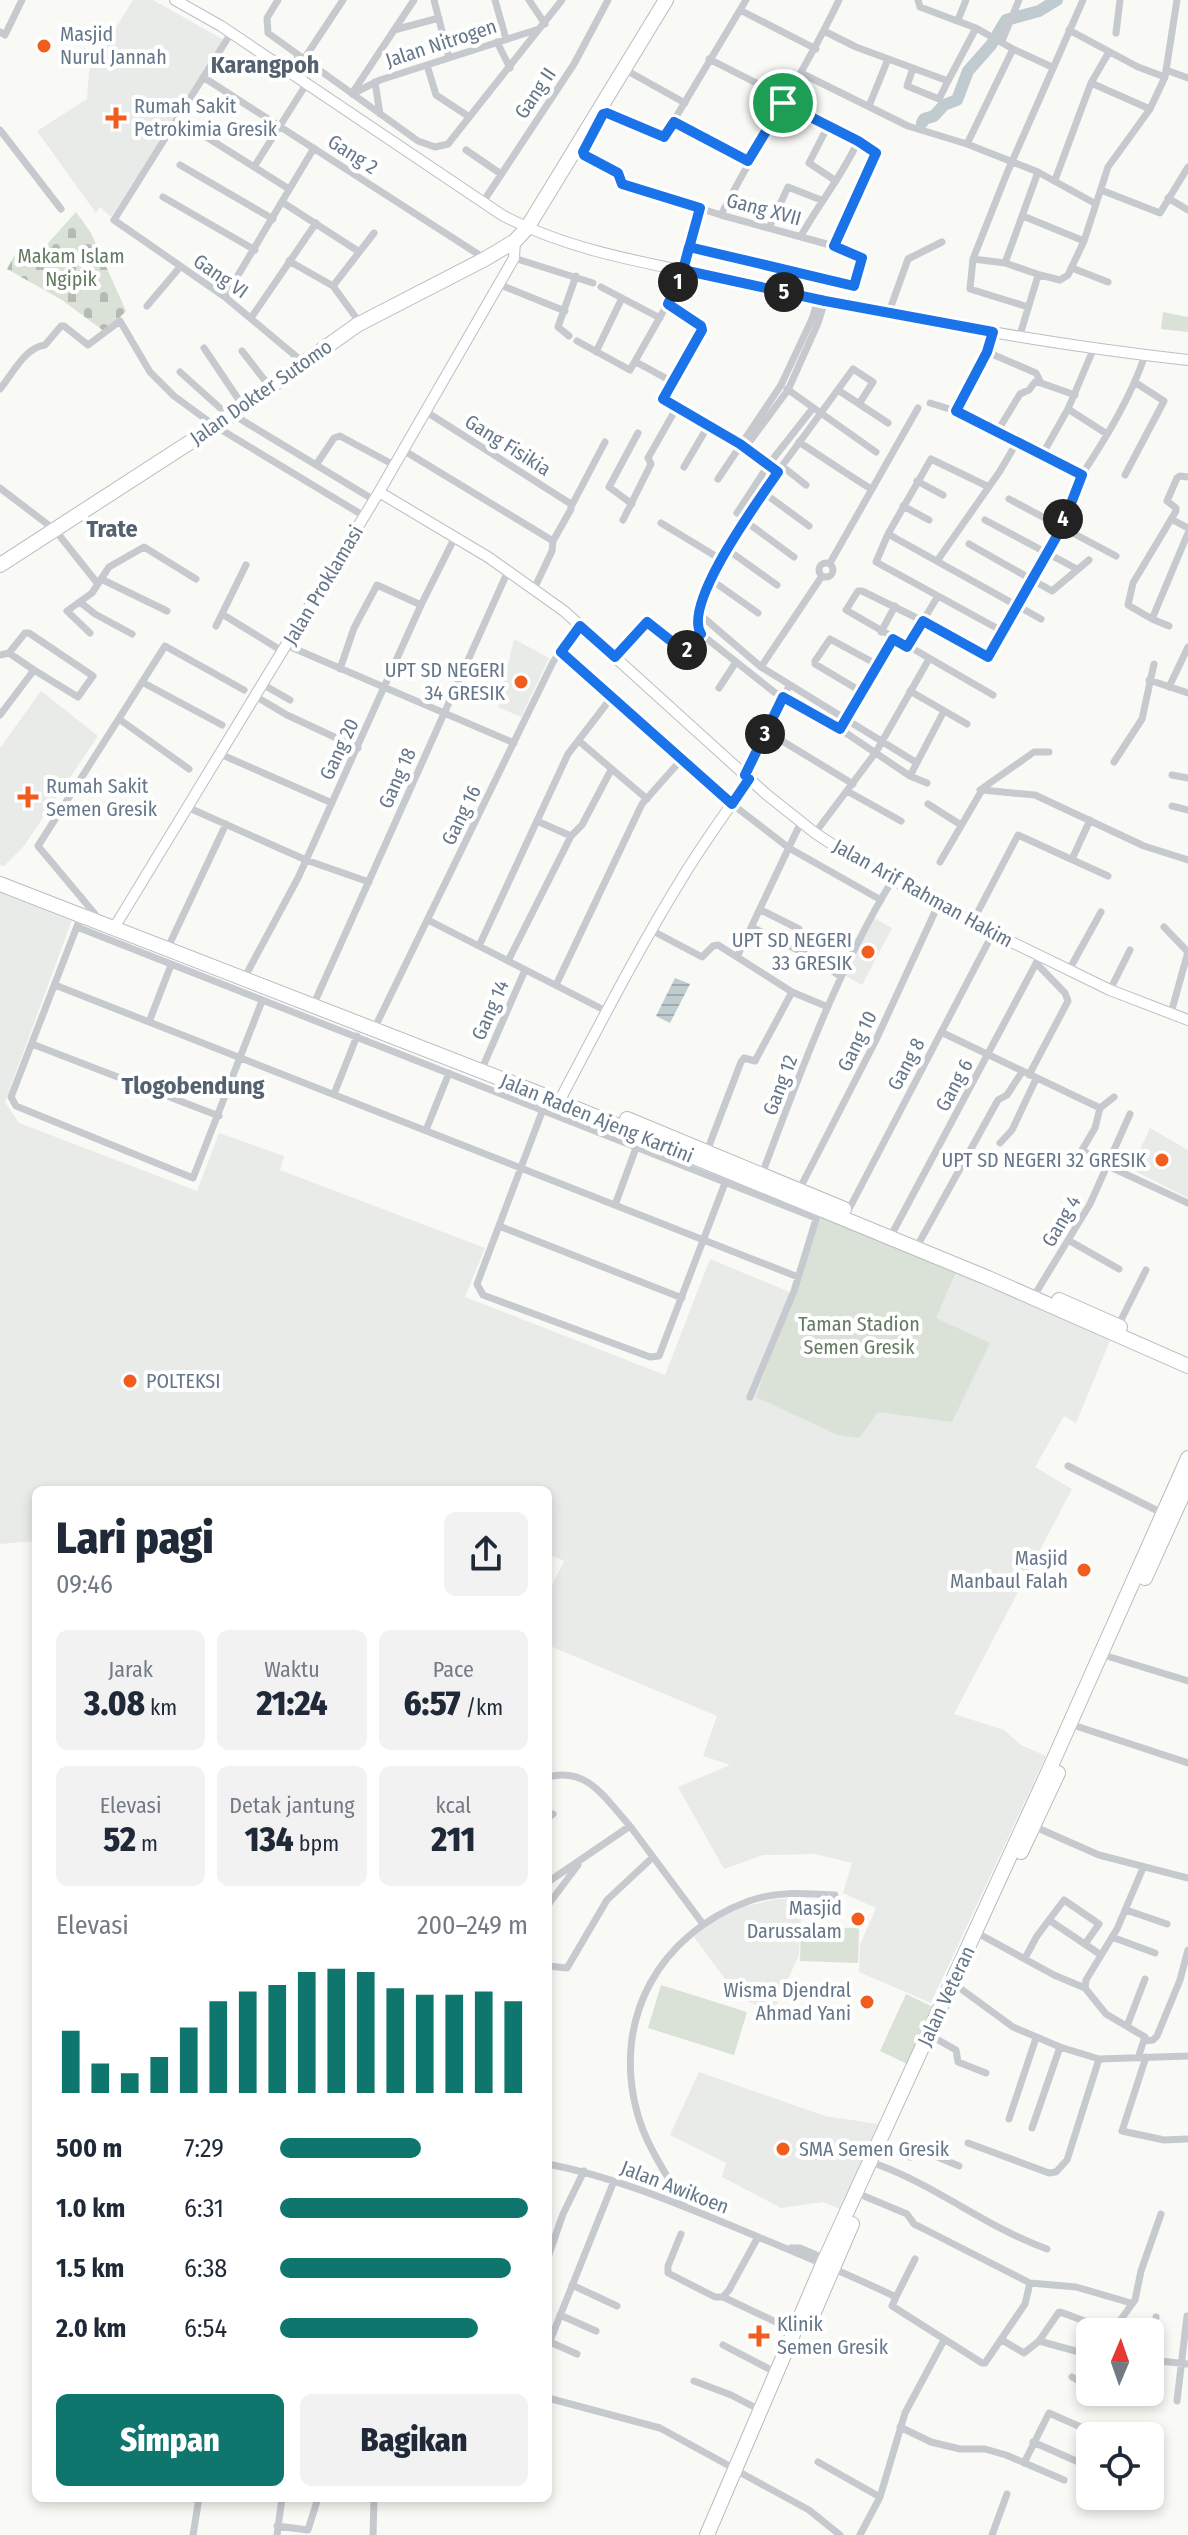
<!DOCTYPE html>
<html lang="id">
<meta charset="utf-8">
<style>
body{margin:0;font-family:"Fira Sans Condensed",sans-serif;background:#f2f2f3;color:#1f2937;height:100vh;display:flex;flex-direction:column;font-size:30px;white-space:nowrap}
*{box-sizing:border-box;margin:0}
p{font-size:26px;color:#747a83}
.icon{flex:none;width:44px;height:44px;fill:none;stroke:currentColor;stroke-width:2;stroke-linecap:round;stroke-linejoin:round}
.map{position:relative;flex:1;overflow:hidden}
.sheet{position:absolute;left:32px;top:1486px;width:520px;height:1016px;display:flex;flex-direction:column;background:#fff;border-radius:12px;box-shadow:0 4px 12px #0003}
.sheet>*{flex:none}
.needle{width:52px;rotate:2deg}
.buttons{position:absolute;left:1076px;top:2318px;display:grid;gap:16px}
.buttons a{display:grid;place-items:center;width:88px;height:88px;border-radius:12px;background:#fff;box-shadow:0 4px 12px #0003;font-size:40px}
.pin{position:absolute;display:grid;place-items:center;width:68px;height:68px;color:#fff;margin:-34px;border:4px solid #fff;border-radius:50%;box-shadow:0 2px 8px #0007}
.km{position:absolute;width:40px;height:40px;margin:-20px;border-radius:50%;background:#222;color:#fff;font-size:22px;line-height:40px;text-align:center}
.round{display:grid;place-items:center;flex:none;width:84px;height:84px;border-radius:12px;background:#f2f2f3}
.headline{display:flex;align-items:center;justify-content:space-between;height:136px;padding:0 24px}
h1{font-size:44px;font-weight:800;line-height:60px}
.figures{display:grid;grid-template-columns:repeat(3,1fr);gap:12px;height:136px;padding:8px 24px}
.figures div{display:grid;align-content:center;border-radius:12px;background:#f2f2f3;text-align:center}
.figures b{font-size:34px;font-weight:800}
.figures small{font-size:22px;font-weight:400}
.figures p{font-size:22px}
.chart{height:224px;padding:16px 24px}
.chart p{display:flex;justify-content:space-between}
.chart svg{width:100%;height:144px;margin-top:8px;stroke:#0f766e;stroke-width:6}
.action{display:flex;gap:16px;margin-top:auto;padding:16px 24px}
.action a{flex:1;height:92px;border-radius:12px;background:#0f766e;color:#fff;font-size:32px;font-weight:800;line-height:92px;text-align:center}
.action a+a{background:#f2f2f3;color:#1f2937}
ul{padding:0 24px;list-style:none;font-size:26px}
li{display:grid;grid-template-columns:128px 96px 1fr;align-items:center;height:60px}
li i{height:20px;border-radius:10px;background:#0f766e}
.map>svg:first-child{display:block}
.built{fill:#e9ebe9}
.cemetery{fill:url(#cemetery-stones)}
.green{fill:#dae1d7}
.water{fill:url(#water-rules)}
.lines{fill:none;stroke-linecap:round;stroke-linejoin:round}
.river{stroke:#c0cbd0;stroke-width:12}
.secondary-casing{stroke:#babfc4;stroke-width:12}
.highway-casing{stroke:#b8bcbf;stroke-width:16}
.street{stroke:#c6cace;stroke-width:7}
.secondary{stroke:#fff;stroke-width:10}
.highway{stroke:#fff;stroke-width:14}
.route-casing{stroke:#fff;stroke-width:16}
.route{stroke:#1a73e8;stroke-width:10}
.poi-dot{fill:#f15d1d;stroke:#fff;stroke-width:3}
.labels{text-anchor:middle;stroke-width:8;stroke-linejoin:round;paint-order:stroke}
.poi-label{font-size:20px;fill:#657789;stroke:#fff;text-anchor:start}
.street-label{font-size:20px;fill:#657789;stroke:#fff}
.park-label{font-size:20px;fill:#647a61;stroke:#fff}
.quarter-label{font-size:24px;font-weight:bold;fill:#54616e;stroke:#fff}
</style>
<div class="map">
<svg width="1188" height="2535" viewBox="0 0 1188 2535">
<defs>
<pattern id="cemetery-stones" width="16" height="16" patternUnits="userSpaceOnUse" patternTransform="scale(2)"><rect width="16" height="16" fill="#dae1d7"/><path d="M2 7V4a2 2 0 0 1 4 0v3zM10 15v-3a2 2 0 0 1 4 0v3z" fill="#b4bbb4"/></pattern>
<pattern id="water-rules" width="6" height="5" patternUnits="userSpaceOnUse" patternTransform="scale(2)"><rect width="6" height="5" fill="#c0cbd0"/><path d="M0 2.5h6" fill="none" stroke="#a0aaaf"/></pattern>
</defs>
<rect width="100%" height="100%" fill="#f9f9f6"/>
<path class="built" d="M133,0H153L224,40L111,217L100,207L96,213L37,131L87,99L89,71Z
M514,639L549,658L521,717L498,707Z
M41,691L98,736L24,846L4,866L0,865V748Z
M0,891L72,920L5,1102L19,1123L197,1191L219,1133L284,1156L280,1170L485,1248L465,1297L665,1375L710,1259L792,1293L822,1210L1112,1336L1076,1423L1064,1416L1035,1467L1072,1489L954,1714L1004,1730L1021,1745L1046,1756L931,2003L859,1972L860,1945L876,1908L843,1893L852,1863L815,1854L776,1855H763L724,1869L678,1787L730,1765L703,1756L717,1716L548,1645V1593L564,1561L548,1554V1490H36V1541L0,1544Z
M872,917L892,928L862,985L844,975Z
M1150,1128L1188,1150V1198L1131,1169Z
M802,1898L799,1955L773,2012L739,1998L694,1937L712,1922L743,1907L776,1899Z
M699,2072L825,2116L878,2124L840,2209L823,2202L781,2208L722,2177L726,2163L670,2135Z"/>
<path class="cemetery" d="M76,212L91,233L126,311L105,332L62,300L7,269L17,251L32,261Z"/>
<path class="green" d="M1163,312L1188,317V332L1161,329Z
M822,1210L958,1267L936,1318L990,1343L952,1422L878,1412L859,1438L838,1435L756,1397Z
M801,1927L859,1928L858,1963L800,1961Z
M661,1985L747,2012L734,2055L648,2028Z
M906,1994L933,2007L907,2064L880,2051Z"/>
<path class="water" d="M675,978L690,984L670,1023L656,1016Z"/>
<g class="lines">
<path class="river" d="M922,123L924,119L934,116L944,105L957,100L968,71L991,45L1006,20L1039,11L1057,0"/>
<defs>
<path id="secondary" d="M175,0L221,26L502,215C571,252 653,264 729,280C881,313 1033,343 1188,360
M379,492L488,557L564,611L766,794L815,833L856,860L987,930L1110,990L1188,1020
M117,923L379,492L514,258L515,241
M563,1094C602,1020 640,946 684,875C704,842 727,811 749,779"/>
<path id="highway" d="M0,565L215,426L357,325L485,259L515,241L527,228L666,0
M0,884L548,1097L988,1278L1188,1366
M627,1119L844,1209
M1059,1300L1120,1327
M1145,1578L1188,1483
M1021,1852L1058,1773
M808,2326L852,2224
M707,2535L823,2264L1050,1768L1188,1458"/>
</defs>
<use href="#secondary" class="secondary-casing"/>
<use href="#highway" class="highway-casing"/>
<path class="street" d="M278,0L267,18L268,33L418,141L435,147L448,144L562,0
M434,0L449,58
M495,0L506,39
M529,0L545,24
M918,0L920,7L976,28L1013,49L1052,67
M740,10L816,49
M958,20L966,0
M394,30L439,18
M1069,30L1138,67L1165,77
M824,31L856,47L948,81L976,28
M0,32L5,35L22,0
M231,33L114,220L225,297L304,363
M1116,33L1120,0
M1002,41L1019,0
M497,42L510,68
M709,59L786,98
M427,65L436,95L468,116
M913,68L907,86L939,99L948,81
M285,69L297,59H304L343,0
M624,69L685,103
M1166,70L1188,78
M801,73L908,126L967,144L1038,172L1096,204
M203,77L484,258
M375,82L380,114
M1091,83L1150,109
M353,92L414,0
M352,94L380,80L539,29
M783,103L876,153L834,246
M869,106L888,59
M601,118L607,113L664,137L746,0
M674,122L748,161
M828,126L809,163L836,181
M0,130L61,209
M200,133L289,189
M967,144L1013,49
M466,150L501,174
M574,150L618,173L622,184L721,215L834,246L862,259L854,286L851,287L689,247
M584,155L593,132
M180,165L273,219
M254,167L307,83
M1038,172L1005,263L1040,275
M1055,180L1091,83L1109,52
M1101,190L1160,213L1188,167
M163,197L255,250
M1168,198L1188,210
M282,202L358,251
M483,202L574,64L608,0
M721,215C758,142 804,74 839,0
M1023,216L1084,241
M769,228L788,187L821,200
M801,236C819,203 843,175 858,141
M514,258L593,283
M973,259L970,289L1028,307
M289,261L333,286L374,233
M1005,263L973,259L1007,173L1083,0
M1072,268L1108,282
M498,284L565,311
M333,286L360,323
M601,287L660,318
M225,297L314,148
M668,304L702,328L664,400L740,444L778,472
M147,306L180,267
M889,312L908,259L942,242
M251,318L316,223
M569,336L558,327L576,276
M1019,338L1037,279L1040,275L1060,280L1068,275L1084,241L1108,167L1150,109L1165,77L1177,0
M577,341L630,370L672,296L683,270L700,208
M204,348L243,406
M242,351L270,387
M596,352L622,298
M987,352L1036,373L1041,383L1075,395
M636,362L671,381
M180,372L229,416
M0,389C12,375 25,347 45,345L61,326H64L88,345L120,321L150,372L174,396L215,426L364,516
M787,389L876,452
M838,390L888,423
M930,403L956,411L1082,475
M859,404L873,382L853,369L782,466L710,579L697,612V626L701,634L774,692L840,729L910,776L927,783
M1068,409L1107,434
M956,411L987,352L993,332
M232,414L374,500
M997,432L1020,394L1029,390L1035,382L1041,383
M799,442L843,471
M745,448L788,390L818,323L825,301
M403,450L553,541L571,509V504L425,411
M1042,455L1068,409L1093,350
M316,465L334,438L340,436L394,465
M782,466L806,485
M684,467L708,426
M846,473L871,489
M1125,475L1164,401L1136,383
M1188,477L1180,476L1177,478L1167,501L1176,508V511L1133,583L1128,605L1152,619L1188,533
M718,479L781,385L812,319L818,300
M917,481L943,495
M989,487L931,459L888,534L876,562L1002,631
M0,488L55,530L98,584
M764,493L809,526
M1009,499L1116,556
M632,504L609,487L638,433
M572,505L605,442
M903,506L929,520
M737,513L769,464L813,408
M1171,519L1188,528
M623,520L651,464L648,458L677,407
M985,520L1077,569
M745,521L794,557
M661,523L722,560
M1060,526C1068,509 1073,489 1083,473C1107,436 1131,397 1145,355
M888,534L1041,619
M969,544L1052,591L1089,560
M728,550L777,585
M937,561L1000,471L1017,442
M819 570a7 7 0 1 1 14 0a7 7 0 1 1-14 0Z
M830,563L918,408
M101,579L167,611
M710,579L758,613
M534,589L552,551L553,541
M80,602L95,614L132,634
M697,612L761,667L917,763
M222,614L282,651
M1152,619L1169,626
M216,626L246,565
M881,632L895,606
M90,633L67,611L92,593L109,567L144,547L196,579
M286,645L514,743
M907,647L938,596
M561,652L732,804L789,848L881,900
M9,653L25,633H29L93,676L78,697L34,670
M0,655L9,653L34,670L0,715
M615,657L647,622L685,652
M679,660L701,634
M761,667L822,576
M340,669L354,628L377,585L421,605
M1149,680L1188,693
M142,682L222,725
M262,684L290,700
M1169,687L1188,647
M719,688L736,662
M910,691L967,724
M862,692L815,664V661L830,639L878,665
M993,695L846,610L858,591H862L923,621L988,657L1062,527
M255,696L287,715L358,748
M119,719L189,769
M846,720L893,639
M766,731L853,784
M579,741L647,799
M220,754L332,803
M1114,762L1142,719L1154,664
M745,775L789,686
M1172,775L1188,778
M910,776L944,711
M980,790L1034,752H1049
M847,791L901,821
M928,804L961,825
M1172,806L1188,810
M187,807L306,860L369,882
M537,821L571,836L582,825L611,770
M815,833L876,752L929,659
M1073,857L1090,820
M940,862L982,790L1035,795L1144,846L1188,860
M761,910L799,929
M95,914L38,846L165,646L244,690
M81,916L11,1097L16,1106L193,1178L262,1001
M428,920L606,1011
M973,921L1018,835L1108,876
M77,927L816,1218
M752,927L817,960L841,977
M1164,927L1188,952L1171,1013
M651,930L702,957L713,946L718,945L792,992L828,1007
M170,943L226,824
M479,946L568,754L611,698
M737,957L801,822
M508,961L571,836
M1069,970L1101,912
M247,973L298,878L421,605L455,537
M55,985L798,1277
M556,985L642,804L681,760
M1110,990L1130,950
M316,999L508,571
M149,1022L171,965
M377,1023L553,662L580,626
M941,1032L1100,1108
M32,1044L219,1116
M484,1064L525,970
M1029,1075L1068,1001L1065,993L1036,963
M334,1094L357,1036
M1114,1097L1100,1108L1095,1128L1082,1150L1106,1165L1188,1203
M542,1112L477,1284L483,1295L650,1357L659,1356L725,1183
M426,1130L449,1073
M1000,1143L1012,1130L1036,1079
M707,1151L741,1062L744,1058L755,1061L792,992
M762,1174C800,1073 837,971 893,879
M799,1190L876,1040L939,903
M615,1205L636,1148
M848,1211L993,933
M499,1226L682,1298
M894,1230L1040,956
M1068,1240L1119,1269
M920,1241L998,1100L1007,1095L1022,1072
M1037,1291L1090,1204L1130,1114
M1118,1326L1146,1270
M750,1397L794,1291L817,1216
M1068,1466L1162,1513
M1110,1657L1188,1681
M1079,1727L1188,1763
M548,1777C588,1766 606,1800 630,1826
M548,1818L553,1814
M1033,1826L1099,1855L1188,1878
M548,1882L630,1826L703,1924
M548,1905L578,1865
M1126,1910L1167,1924
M1049,1920L1101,1955
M981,1935L1054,1975L1085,1988
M1112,1937L1155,1953
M1025,1958L1037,1936L1064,1900L1099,1924L1085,1944
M548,1966L567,1968L607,1900L653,1857
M957,1986L1013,2027L1060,2047L1099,2059L1188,2056
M1085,1988L1086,1980L1117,1929L1143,1868
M1085,1988L1106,2014L1145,2037L1138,2058
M1127,2026L1145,1979
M933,2037L956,2050L958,2062L986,2073
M1145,2041L1153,2040L1157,2036L1180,1980L1188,1950
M1146,2057L1122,2131L1164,2140L1188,2139
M1009,2119L1036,2038
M1032,2128L1060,2047
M968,2143L1049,2173L1056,2172L1067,2160L1099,2059
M887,2147L910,2157L914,2147L959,2166
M548,2164C615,2177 676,2203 739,2229C792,2251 844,2272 896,2297L892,2306L982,2363H985L1025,2304L1030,2283L928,2231L914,2224L907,2214L864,2196
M879,2165C938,2187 988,2228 1047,2249
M684,2205C667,2175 646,2146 637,2112C612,2019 659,1934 749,1901C777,1891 806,1893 835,1895
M681,2234L668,2266V2273L715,2297H723L729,2290L758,2237
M791,2248H800L828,2260
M548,2257L563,2214L584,2171
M1030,2283L1076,2287L1131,2303
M572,2285L617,2306
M723,2297L795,2331
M896,2297L915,2259
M560,2315L596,2331
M1119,2332V2322L1135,2300L1141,2271L1161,2214
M1002,2340L1024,2353L1039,2341L1090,2355
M1039,2341L1059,2312C1076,2316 1103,2333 1119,2322
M550,2342L577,2354
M723,2345L777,2373
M548,2346L614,2181
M1150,2355L1156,2317
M1150,2360L1188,2364
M1072,2377L1090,2387
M694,2381L731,2395L760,2410
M1097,2392L1109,2399L1113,2392
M548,2398L660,2428L735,2469
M1144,2399L1145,2392
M1177,2401L1187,2316
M900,2427L931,2442L960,2449H985L1006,2455L1064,2480
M1033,2442L1083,2464
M818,2462L880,2497
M1024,2463L1049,2413L1101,2436
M743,2474L809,2510L840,2535
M277,2526L308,2530L318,2498
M193,2535L199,2498
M277,2535L282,2498
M373,2535L374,2498
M860,2535L880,2497L905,2413L944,2340
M992,2535L1007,2494"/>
<use href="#secondary" class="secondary"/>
<use href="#highway" class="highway"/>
</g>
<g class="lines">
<defs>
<path id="route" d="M783,103L748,161L674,122L664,137L607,113L603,114L583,152L584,155L618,173L622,184L700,208L683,270L668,304L701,326L702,330L663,399L740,444L778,472C759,500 682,604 701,634L685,652L647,622L615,657L580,626L561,652L732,804L749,779L745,775L783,697L840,729L893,639L907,647L923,621L988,657L1062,527L1082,475L956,411L987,352L993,332L825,301L683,270L689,247L854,286L862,258L834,246L876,153L858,141L783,103"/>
</defs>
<use href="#route" class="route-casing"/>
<use href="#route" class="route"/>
</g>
<g class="poi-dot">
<circle cx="44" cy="46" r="8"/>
<path d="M112 106h8v8h8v8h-8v8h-8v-8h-8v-8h8z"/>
<circle cx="521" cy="682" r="8"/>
<path d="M24 785h8v8h8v8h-8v8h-8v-8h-8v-8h8z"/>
<circle cx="868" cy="952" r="8"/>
<circle cx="1162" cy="1160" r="8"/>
<circle cx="130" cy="1381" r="8"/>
<circle cx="1084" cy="1570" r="8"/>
<circle cx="858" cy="1919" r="8"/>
<circle cx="867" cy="2002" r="8"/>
<circle cx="783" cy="2149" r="8"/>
<path d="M755 2324h8v8h8v8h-8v8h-8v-8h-8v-8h8z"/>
</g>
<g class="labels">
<g class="poi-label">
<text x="60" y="41">Masjid<tspan x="60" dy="23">Nurul Jannah</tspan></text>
<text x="134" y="113">Rumah Sakit<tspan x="134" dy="23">Petrokimia Gresik</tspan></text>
<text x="505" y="677" text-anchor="end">UPT SD NEGERI<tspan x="505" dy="23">34 GRESIK</tspan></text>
<text x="46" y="793">Rumah Sakit<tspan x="46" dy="23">Semen Gresik</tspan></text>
<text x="852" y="947" text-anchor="end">UPT SD NEGERI<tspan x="852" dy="23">33 GRESIK</tspan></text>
<text x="1146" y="1167" text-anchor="end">UPT SD NEGERI 32 GRESIK</text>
<text x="146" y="1388">POLTEKSI</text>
<text x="1068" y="1565" text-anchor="end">Masjid<tspan x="1068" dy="23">Manbaul Falah</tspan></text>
<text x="842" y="1915" text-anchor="end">Masjid<tspan x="842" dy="23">Darussalam</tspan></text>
<text x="851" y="1997" text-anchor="end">Wisma Djendral<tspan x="851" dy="23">Ahmad Yani</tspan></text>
<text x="799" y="2156">SMA Semen Gresik</text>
<text x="777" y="2331">Klinik<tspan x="777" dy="23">Semen Gresik</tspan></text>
</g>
<g class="street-label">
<text transform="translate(441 43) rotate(-18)" y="7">Jalan Nitrogen</text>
<text transform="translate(535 93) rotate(-56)" y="7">Gang II</text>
<text transform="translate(353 154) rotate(33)" y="7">Gang 2</text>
<text transform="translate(764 209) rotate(15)" y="7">Gang XVII</text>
<text transform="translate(221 276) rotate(35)" y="7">Gang VI</text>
<text transform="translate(261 392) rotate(-35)" y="7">Jalan Dokter Sutomo</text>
<text transform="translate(508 445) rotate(32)" y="7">Gang Fisikia</text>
<text transform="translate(323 585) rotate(-59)" y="7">Jalan Proklamasi</text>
<text transform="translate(339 749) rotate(-65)" y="7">Gang 20</text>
<text transform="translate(397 778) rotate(-66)" y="7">Gang 18</text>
<text transform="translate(461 815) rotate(-64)" y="7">Gang 16</text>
<text transform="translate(923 893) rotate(29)" y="7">Jalan Arif Rahman Hakim</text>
<text transform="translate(490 1010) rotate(-66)" y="7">Gang 14</text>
<text transform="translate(857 1041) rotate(-64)" y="7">Gang 10</text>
<text transform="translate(906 1064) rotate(-62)" y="7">Gang 8</text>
<text transform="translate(780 1085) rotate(-69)" y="7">Gang 12</text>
<text transform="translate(954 1085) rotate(-62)" y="7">Gang 6</text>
<text transform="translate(597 1118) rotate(22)" y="7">Jalan Raden Ajeng Kartini</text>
<text transform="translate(1061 1221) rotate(-59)" y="7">Gang 4</text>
<text transform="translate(946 1996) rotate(-65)" y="7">Jalan Veteran</text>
<text transform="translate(675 2187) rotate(21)" y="7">Jalan Awikoen</text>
</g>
<g class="park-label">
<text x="71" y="263">Makam Islam<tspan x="71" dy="23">Ngipik</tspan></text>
<text x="859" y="1331">Taman Stadion<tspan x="859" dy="23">Semen Gresik</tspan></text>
</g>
<g class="quarter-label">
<text x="265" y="73">Karangpoh</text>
<text x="112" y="537">Trate</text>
<text x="193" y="1094">Tlogobendung</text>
</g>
</g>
</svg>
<div class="buttons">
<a><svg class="needle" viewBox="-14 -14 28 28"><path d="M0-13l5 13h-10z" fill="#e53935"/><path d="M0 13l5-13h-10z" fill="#747a83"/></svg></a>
<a><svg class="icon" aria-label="locate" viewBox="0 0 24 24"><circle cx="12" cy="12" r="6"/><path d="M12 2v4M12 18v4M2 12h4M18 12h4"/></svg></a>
</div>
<div class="pin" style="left:783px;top:103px;background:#1e9e55"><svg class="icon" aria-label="arrive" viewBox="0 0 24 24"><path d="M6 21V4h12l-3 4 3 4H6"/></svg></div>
<b class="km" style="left:678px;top:282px">1</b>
<b class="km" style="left:687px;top:650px">2</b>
<b class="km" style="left:765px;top:734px">3</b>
<b class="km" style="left:1063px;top:519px">4</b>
<b class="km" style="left:784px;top:292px">5</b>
<section class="sheet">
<div class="headline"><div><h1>Lari pagi</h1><p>09:46</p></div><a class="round"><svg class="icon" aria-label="share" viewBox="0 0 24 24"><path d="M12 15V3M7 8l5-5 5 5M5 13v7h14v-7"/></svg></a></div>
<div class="figures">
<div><p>Jarak</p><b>3.08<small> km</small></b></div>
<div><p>Waktu</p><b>21:24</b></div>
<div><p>Pace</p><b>6:57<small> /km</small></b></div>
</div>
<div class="figures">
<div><p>Elevasi</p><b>52<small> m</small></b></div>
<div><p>Detak jantung</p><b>134<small> bpm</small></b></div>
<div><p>kcal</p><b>211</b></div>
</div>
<div class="chart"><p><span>Elevasi</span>200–249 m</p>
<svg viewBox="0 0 160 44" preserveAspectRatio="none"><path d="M5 44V25M15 44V35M25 44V38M35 44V33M45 44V24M55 44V16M65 44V13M75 44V11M85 44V7M95 44V6M105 44V7M115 44V12M125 44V14M135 44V14M145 44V13M155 44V16"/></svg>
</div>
<ul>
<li><b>500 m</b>7:29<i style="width:57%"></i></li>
<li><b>1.0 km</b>6:31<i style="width:100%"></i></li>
<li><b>1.5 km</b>6:38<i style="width:93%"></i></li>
<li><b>2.0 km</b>6:54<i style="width:80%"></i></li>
</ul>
<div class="action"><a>Simpan</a><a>Bagikan</a></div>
</section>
</div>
